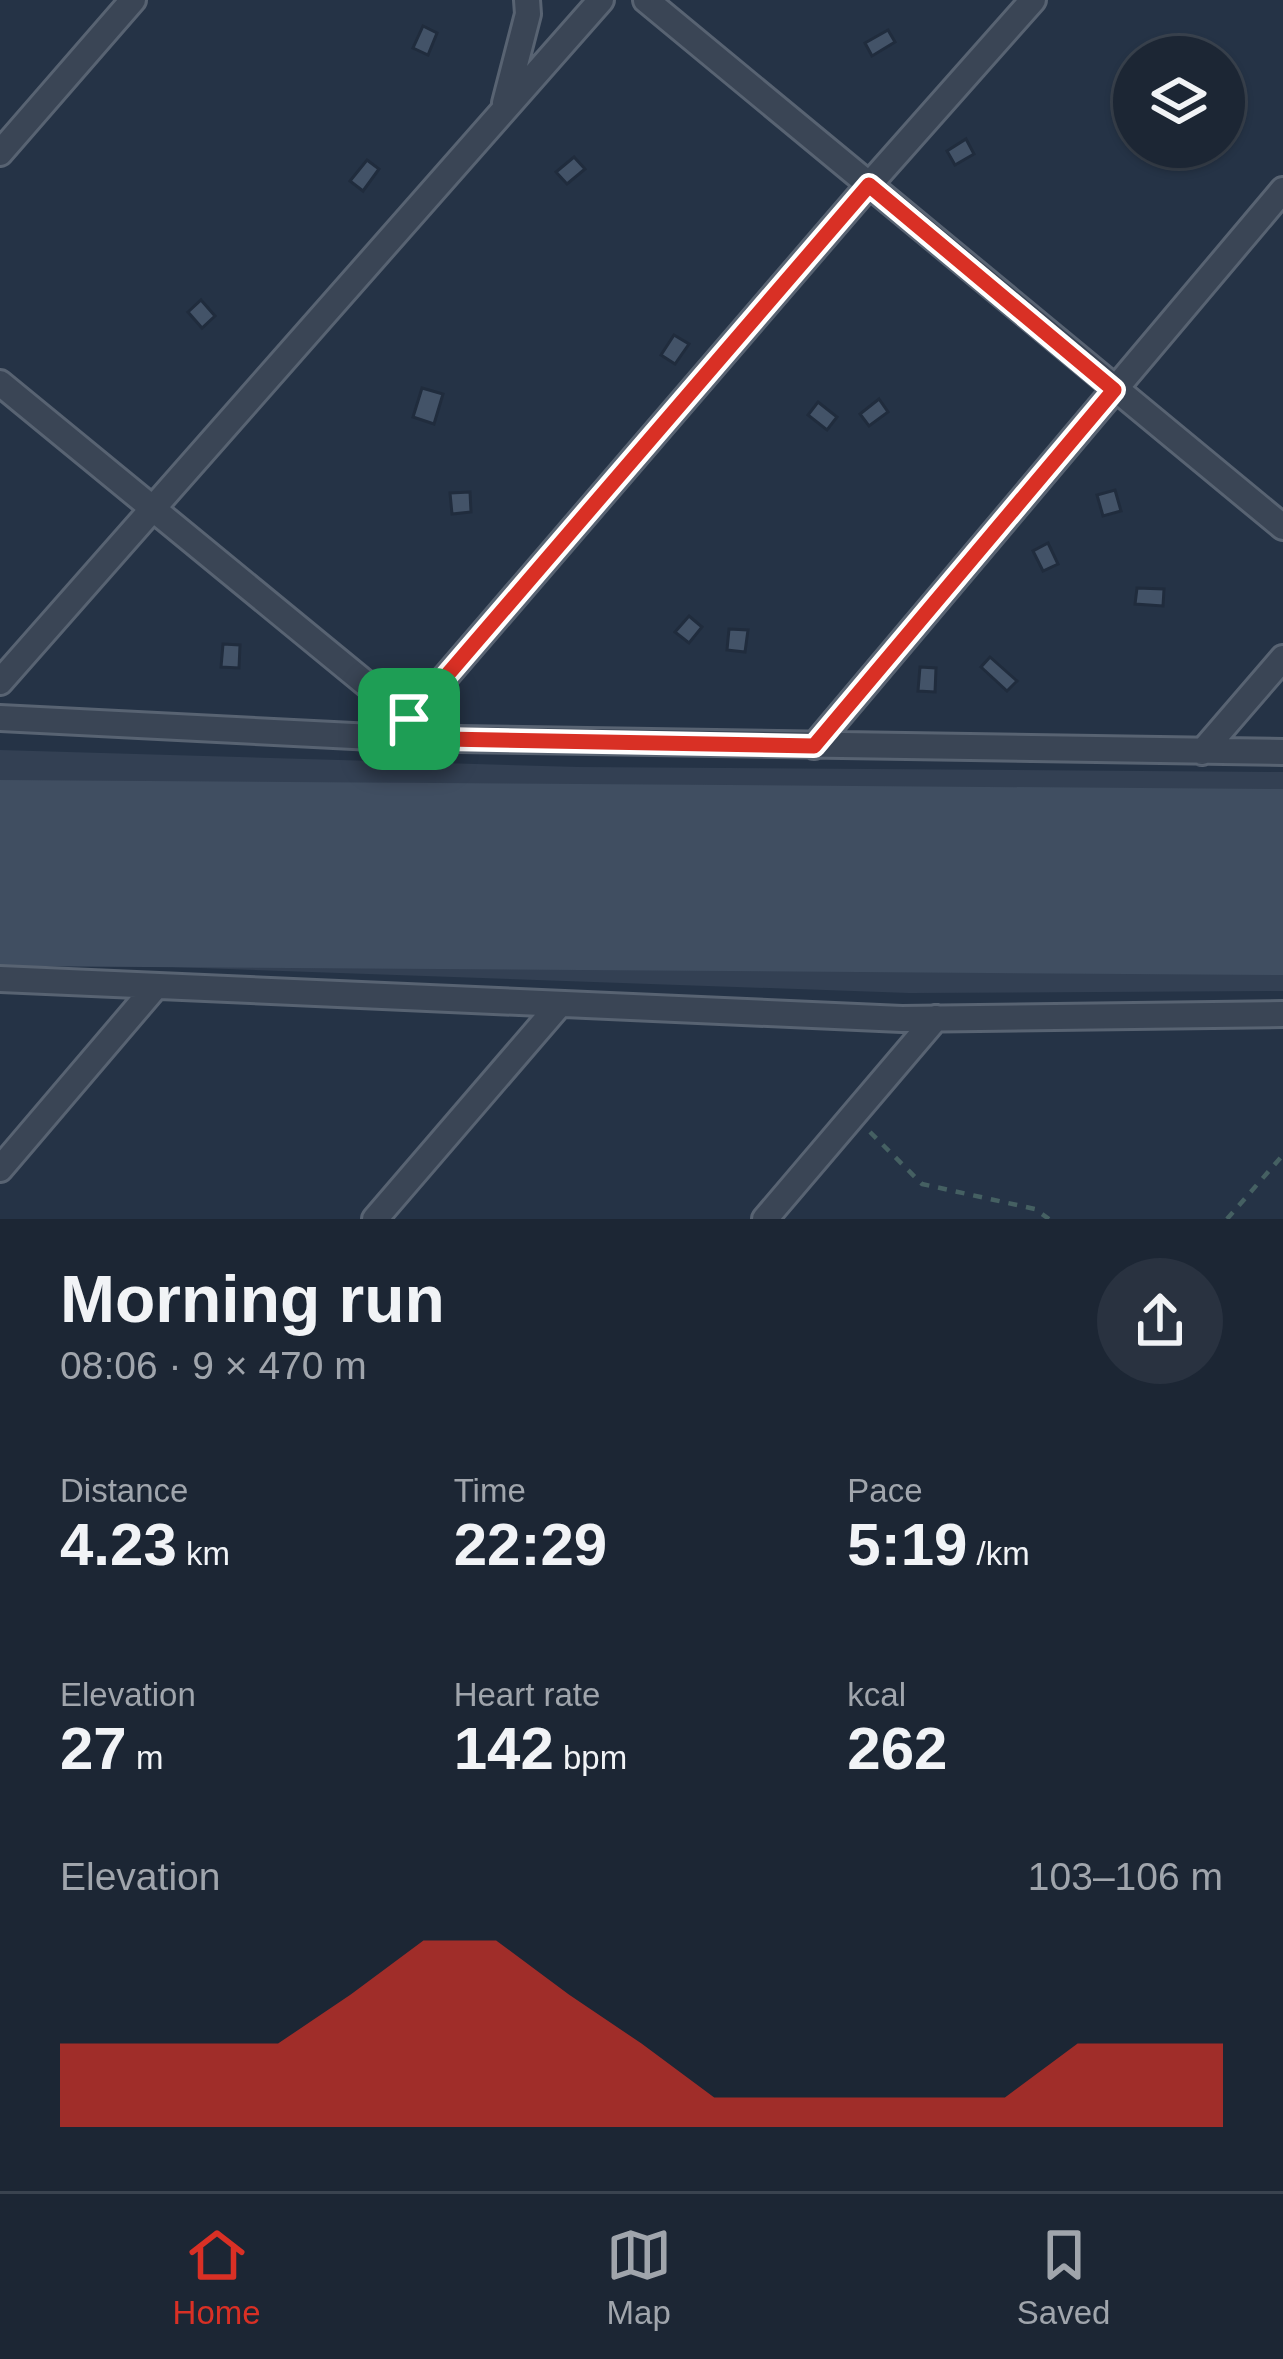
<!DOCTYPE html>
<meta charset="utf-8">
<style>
body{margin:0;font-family:Arial,sans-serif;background:#293240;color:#f1f3f6;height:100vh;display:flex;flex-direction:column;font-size:45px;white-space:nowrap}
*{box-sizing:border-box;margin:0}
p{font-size:39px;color:#a0a5ac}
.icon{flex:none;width:66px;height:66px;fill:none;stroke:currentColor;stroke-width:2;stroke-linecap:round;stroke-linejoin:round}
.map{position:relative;height:1219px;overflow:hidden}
.details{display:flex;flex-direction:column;background:#1c2634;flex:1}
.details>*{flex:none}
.tools{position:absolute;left:1113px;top:36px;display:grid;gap:24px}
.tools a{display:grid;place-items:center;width:132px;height:132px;border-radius:50%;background:#1c2634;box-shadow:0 3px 9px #0004,0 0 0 3px #3a434f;font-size:60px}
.pin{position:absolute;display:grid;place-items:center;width:102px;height:102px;color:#fff;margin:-51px;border-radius:24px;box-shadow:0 6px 18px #0006}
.round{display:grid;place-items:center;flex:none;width:126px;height:126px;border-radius:63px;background:#293240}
.overview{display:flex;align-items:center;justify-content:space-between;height:204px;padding:0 60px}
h1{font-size:66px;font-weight:800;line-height:90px}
.figures{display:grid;grid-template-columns:repeat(3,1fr);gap:18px;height:204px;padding:12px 60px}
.figures div{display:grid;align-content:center}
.figures b{font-size:60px;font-weight:800}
.figures small{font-size:33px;font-weight:400}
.figures p{font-size:33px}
.chart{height:336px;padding:24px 60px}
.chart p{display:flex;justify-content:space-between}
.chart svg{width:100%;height:216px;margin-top:12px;fill:#d93025;opacity:.7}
.menu{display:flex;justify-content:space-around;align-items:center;height:168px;border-top:3px solid #3a434f;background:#1c2634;font-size:33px;color:#a0a5ac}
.menu a{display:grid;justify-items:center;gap:6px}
.menu .active{color:#d93025}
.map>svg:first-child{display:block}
.airport{fill:#334053}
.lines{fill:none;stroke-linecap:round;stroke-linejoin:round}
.runway{stroke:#404e61;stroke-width:186}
.building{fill:#435368;stroke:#202c3d;stroke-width:3}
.street-casing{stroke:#586372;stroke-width:30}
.path{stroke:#456062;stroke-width:4.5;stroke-dasharray:9 9;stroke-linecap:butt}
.street{stroke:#3a4555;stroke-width:24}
.route-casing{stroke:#fff;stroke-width:24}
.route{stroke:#d93025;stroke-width:15}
</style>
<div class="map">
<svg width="1283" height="1219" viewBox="0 0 1283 1219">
<rect width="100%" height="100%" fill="#253346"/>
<path class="airport" d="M0,750L578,767L1283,772V991L909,993L0,961Z"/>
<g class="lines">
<path class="runway" d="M0,873L1283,882"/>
</g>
<path class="building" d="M423,26L437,33L428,55L413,48Z
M888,30L895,42L872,56L865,43Z
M966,139L974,154L955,165L947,151Z
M574,157L585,169L567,184L556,172Z
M367,160L379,169L363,191L350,181Z
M201,300L215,316L202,328L188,312Z
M674,335L689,344L675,364L661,355Z
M422,388L443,394L434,424L413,417Z
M879,399L888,412L869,426L860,414Z
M818,402L837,417L827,430L808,415Z
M1115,490L1121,511L1103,516L1097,495Z
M470,492L471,512L452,514L450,493Z
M1048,543L1058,564L1043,571L1033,551Z
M1137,588L1164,589L1163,606L1135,604Z
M689,616L702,627L689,643L675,632Z
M729,629L748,630L745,652L727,650Z
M223,644L240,645L239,668L221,667Z
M990,657L1017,681L1007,691L981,667Z
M920,667L936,668L935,692L918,691Z"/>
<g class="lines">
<defs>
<path id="street" d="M646,0L1283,527
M505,103L528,14L527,0
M0,153L133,0
M0,383L409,719
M0,682L601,0
M0,718L393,738L1283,752
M393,738L869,185L1033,0
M814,746L1283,190
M1202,752L1283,658
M0,979L902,1019L1283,1014
M0,1169L156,986
M375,1219L560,1004
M765,1219L936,1018"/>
</defs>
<use href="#street" class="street-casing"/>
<path class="path" d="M870,1132L922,1184L1035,1209L1049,1219
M1227,1219L1283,1155"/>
<use href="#street" class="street"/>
</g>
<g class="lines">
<defs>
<path id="route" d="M869,185L1114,390L814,746L393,738Z"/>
</defs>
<use href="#route" class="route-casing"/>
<use href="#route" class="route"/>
</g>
</svg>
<div class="tools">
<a><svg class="icon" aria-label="layers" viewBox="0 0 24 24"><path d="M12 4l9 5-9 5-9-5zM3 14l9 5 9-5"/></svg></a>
</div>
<div class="pin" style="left:409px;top:719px;background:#1e9e55"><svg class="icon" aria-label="arrive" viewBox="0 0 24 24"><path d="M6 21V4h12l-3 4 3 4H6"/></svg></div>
</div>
<section class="details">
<div class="overview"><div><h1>Morning run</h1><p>08:06 · 9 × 470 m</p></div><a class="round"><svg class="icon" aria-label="share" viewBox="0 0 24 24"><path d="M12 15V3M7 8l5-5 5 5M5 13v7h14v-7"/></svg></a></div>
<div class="figures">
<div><p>Distance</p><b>4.23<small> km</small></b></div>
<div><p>Time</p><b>22:29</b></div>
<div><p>Pace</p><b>5:19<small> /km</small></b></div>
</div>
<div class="figures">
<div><p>Elevation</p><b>27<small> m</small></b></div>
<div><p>Heart rate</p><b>142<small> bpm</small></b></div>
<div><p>kcal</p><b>262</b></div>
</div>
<div class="chart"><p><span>Elevation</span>103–106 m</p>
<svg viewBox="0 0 160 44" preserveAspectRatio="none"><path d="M0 44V27L10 27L20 27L30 27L40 17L50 6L60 6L70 17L80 27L90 38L100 38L110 38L120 38L130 38L140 27L150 27L160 27V44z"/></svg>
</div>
</section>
<nav class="menu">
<a class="active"><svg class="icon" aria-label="home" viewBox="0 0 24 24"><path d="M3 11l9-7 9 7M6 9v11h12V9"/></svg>Home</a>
<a><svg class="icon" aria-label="map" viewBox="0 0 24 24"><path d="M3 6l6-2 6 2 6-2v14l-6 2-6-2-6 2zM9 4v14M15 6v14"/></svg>Map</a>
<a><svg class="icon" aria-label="saved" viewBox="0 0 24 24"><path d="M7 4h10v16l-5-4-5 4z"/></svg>Saved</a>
</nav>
